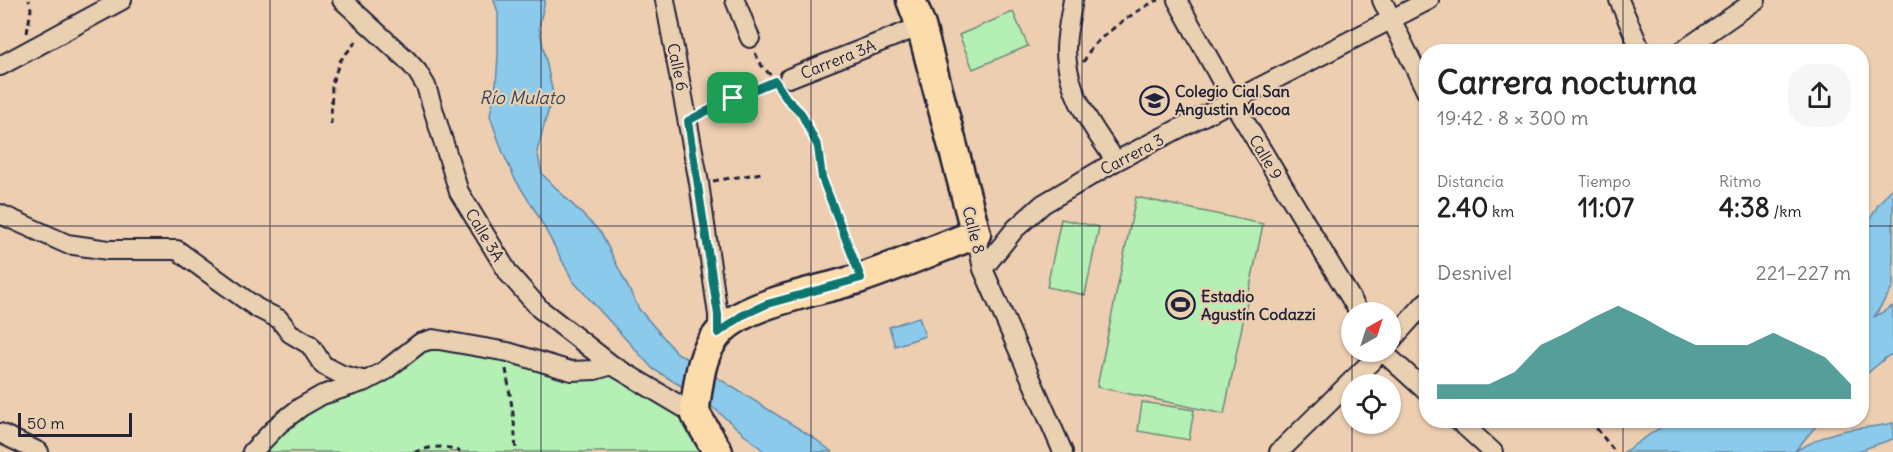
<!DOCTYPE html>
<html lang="es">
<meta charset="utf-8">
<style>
body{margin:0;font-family:Delius,sans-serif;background:#f6f6f6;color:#222;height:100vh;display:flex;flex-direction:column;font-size:22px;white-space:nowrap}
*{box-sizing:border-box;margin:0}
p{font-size:20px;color:#767676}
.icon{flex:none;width:33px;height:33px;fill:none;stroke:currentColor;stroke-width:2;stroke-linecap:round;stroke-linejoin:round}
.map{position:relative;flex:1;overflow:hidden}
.details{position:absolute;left:1419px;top:44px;width:450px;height:384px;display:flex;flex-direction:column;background:#fff;border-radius:24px;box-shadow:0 2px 4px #0004}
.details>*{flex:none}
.needle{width:39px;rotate:39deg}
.controls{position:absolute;left:1341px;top:302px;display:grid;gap:12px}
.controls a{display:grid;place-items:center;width:60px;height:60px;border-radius:50%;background:#fff;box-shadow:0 2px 4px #0004;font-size:30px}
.scale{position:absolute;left:18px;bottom:15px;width:114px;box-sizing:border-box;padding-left:6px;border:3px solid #22223b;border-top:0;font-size:16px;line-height:21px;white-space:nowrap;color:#22223b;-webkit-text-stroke:4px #e9d0b1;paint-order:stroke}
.pin{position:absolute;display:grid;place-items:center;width:51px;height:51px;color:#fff;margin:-26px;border-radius:12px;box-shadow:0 3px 9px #0006}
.round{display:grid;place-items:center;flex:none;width:63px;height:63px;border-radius:24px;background:#f6f6f6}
.summary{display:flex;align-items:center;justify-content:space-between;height:102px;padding:0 18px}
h1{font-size:33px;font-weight:700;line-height:45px}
.figures{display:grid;grid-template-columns:repeat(3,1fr);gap:9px;height:102px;padding:6px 18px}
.figures div{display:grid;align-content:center}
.figures b{font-size:26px;font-weight:700}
.figures small{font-size:16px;font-weight:400}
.figures p{font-size:16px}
.chart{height:168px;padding:12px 18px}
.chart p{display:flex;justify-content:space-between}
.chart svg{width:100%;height:108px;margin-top:6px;fill:#0f766e;opacity:.7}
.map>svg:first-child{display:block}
.green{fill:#b4efb3;stroke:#6b8877;stroke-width:1.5}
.water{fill:#8bcaeb;stroke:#6187a5;stroke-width:1.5}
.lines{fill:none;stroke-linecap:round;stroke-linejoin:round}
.street-casing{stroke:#22223b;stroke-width:22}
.primary-casing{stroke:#22223b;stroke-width:33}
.path{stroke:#22223b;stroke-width:3;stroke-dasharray:6 4.5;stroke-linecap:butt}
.street{stroke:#e9d0b1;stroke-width:18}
.primary{stroke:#fddcac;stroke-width:28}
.route-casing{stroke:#fff;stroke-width:12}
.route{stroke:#0f766e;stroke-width:8}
.grid{fill:none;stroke:#22223b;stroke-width:1.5;stroke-opacity:0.55}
.labels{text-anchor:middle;stroke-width:4.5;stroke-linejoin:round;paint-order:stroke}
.street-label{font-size:16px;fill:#22223b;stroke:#e9d0b1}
.poi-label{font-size:16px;font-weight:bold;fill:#22223b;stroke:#e9d0b1;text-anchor:start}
.water-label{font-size:18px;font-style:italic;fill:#37445e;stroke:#e9d0b1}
</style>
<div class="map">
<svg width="1893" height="452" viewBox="0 0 1893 452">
<rect width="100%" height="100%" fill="#edceb1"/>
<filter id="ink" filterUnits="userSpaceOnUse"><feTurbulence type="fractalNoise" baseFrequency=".0167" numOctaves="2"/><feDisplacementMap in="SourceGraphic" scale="12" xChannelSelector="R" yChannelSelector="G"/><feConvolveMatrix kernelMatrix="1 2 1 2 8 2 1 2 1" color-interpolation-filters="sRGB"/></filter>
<g filter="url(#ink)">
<path class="green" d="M1013,12L1028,46L973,69L959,35Z
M1136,197L1263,224L1224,414L1097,387Z
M1061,219L1099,227L1085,295L1047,287Z
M420,343L571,371L612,365L696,415L718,452H252L279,424Z
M1142,402L1194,410L1189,440L1138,431Z"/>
<path class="water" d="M494,0H545L539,27L553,94L537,151L542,174L601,233L639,309L676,352L814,438L832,452H765L716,410L688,390L653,369L573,281L536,212L515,179L503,153L490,116L496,84L498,56V13Z
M1893,187V287L1874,317L1893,306V354L1888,356L1862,378V235L1878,205Z
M919,317L925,336L895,346L889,327Z
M1686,420H1821L1795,451C1811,443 1828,433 1847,430C1862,427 1877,427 1893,423V439L1855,452H1624L1664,425Z"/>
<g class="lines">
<defs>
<path id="street" d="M342,0L406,59L417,71L426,86L459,192L509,274L540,309L612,365L696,415
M665,0L699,183L718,315V333
M735,0L750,38
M1073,0C1070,17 1066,34 1066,51C1067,92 1093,129 1116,161
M1177,0L1233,102L1359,312
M1382,0L1426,91
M1619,0L1641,51
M1682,51L1756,0
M0,66L122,0
M789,78L921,26
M0,214L67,244L108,250H177L257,308L279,319L290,333L310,345L323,365L342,375L366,381
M976,234L983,269L1063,452
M983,269L1015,229L1043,204L1116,161L1429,0
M1390,342L1426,302
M1382,351L1426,391
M1458,420L1493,452
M0,433L39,452
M252,452L279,424L301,407L322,395L366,381L383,372L420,343L433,339L508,352L571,371L595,370L612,365
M1279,452L1382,351"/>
<path id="primary" d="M718,452L696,415L695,407C699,381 700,355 718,334C744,302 822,291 861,278C899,265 937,249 976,234L921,26L911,0"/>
</defs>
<use href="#street" class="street-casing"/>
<use href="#primary" class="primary-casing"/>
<path class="path" d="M27,33L31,9L29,0
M755,53L762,66L774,79
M1083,62C1087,57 1089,50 1093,46C1106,32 1142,6 1159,0
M782,92L801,113L817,147L822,178L854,260
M703,113L717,108L733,98L773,82
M331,124L332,83L340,61L359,38
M713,181L762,173
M506,369L514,420L516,452
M1590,420L1615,452
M368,452H380
M415,452C429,447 447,444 460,452"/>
<use href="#street" class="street"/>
<use href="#primary" class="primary"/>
</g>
</g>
<g class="lines" filter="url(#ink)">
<defs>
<path id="route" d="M775,81L786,98L801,113L818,147L822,178L861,278L767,304L741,316L718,333V315L688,121C716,105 746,93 775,81Z"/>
</defs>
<use href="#route" class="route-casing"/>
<use href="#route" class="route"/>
</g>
<path class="grid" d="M270,0V452M541,0V452M811,0V452M1082,0V452M1352,0V312M1623,0V51M0,226H1426M1862,226H1893M1352,351V384M1623,420V452M1352,423V452"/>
<defs>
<symbol id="school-ring" viewBox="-11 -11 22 22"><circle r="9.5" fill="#e9d0b1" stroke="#22223b" stroke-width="1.5"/><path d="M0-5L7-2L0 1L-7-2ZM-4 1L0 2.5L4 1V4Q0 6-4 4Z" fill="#22223b"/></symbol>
<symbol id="stadium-ring" viewBox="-11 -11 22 22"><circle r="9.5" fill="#e9d0b1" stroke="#22223b" stroke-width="1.5"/><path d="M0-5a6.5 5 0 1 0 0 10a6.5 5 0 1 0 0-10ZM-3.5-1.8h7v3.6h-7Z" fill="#22223b"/></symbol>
</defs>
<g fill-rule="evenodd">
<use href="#school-ring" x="1138" y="84" width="33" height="33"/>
<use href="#stadium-ring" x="1164" y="288" width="33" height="33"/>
</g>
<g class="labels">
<g class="street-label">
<text transform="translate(838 59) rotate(-22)" y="6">Carrera 3A</text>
<text transform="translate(678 67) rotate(78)" y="6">Calle 6</text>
<text transform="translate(1132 154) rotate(-28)" y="6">Carrera 3</text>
<text transform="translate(1266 157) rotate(59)" y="6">Calle 9</text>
<text transform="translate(974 230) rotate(76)" y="6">Calle 8</text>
<text transform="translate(485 235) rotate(59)" y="6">Calle 3A</text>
</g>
<g class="poi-label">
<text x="1175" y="97">Colegio Cial San<tspan x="1175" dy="18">Angustin Mocoa</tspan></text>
<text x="1201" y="302">Estadio<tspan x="1201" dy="18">Agustín Codazzi</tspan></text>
</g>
<g class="water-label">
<text x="522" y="104">Río Mulato</text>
</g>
</g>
</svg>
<div class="controls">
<a><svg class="needle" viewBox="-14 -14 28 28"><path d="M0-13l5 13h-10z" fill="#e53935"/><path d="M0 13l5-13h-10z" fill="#767676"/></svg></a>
<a><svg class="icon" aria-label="locate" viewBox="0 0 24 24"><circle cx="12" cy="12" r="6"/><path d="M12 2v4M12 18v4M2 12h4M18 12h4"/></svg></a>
</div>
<div class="scale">50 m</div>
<div class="pin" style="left:733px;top:98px;background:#1e9e55"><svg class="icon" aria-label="arrive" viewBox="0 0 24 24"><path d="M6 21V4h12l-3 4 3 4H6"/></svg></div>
<section class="details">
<div class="summary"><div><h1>Carrera nocturna</h1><p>19:42 · 8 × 300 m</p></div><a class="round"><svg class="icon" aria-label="share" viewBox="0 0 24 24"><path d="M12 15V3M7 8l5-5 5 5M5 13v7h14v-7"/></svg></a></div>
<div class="figures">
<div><p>Distancia</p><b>2.40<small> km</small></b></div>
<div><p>Tiempo</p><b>11:07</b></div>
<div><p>Ritmo</p><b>4:38<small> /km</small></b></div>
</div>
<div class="chart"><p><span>Desnivel</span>221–227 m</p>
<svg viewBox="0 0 160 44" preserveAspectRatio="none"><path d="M0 44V38L10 38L20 38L30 33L40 22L50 17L60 11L70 6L80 11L90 17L100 22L110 22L120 22L130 17L140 22L150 27L160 38V44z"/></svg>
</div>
</section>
</div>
